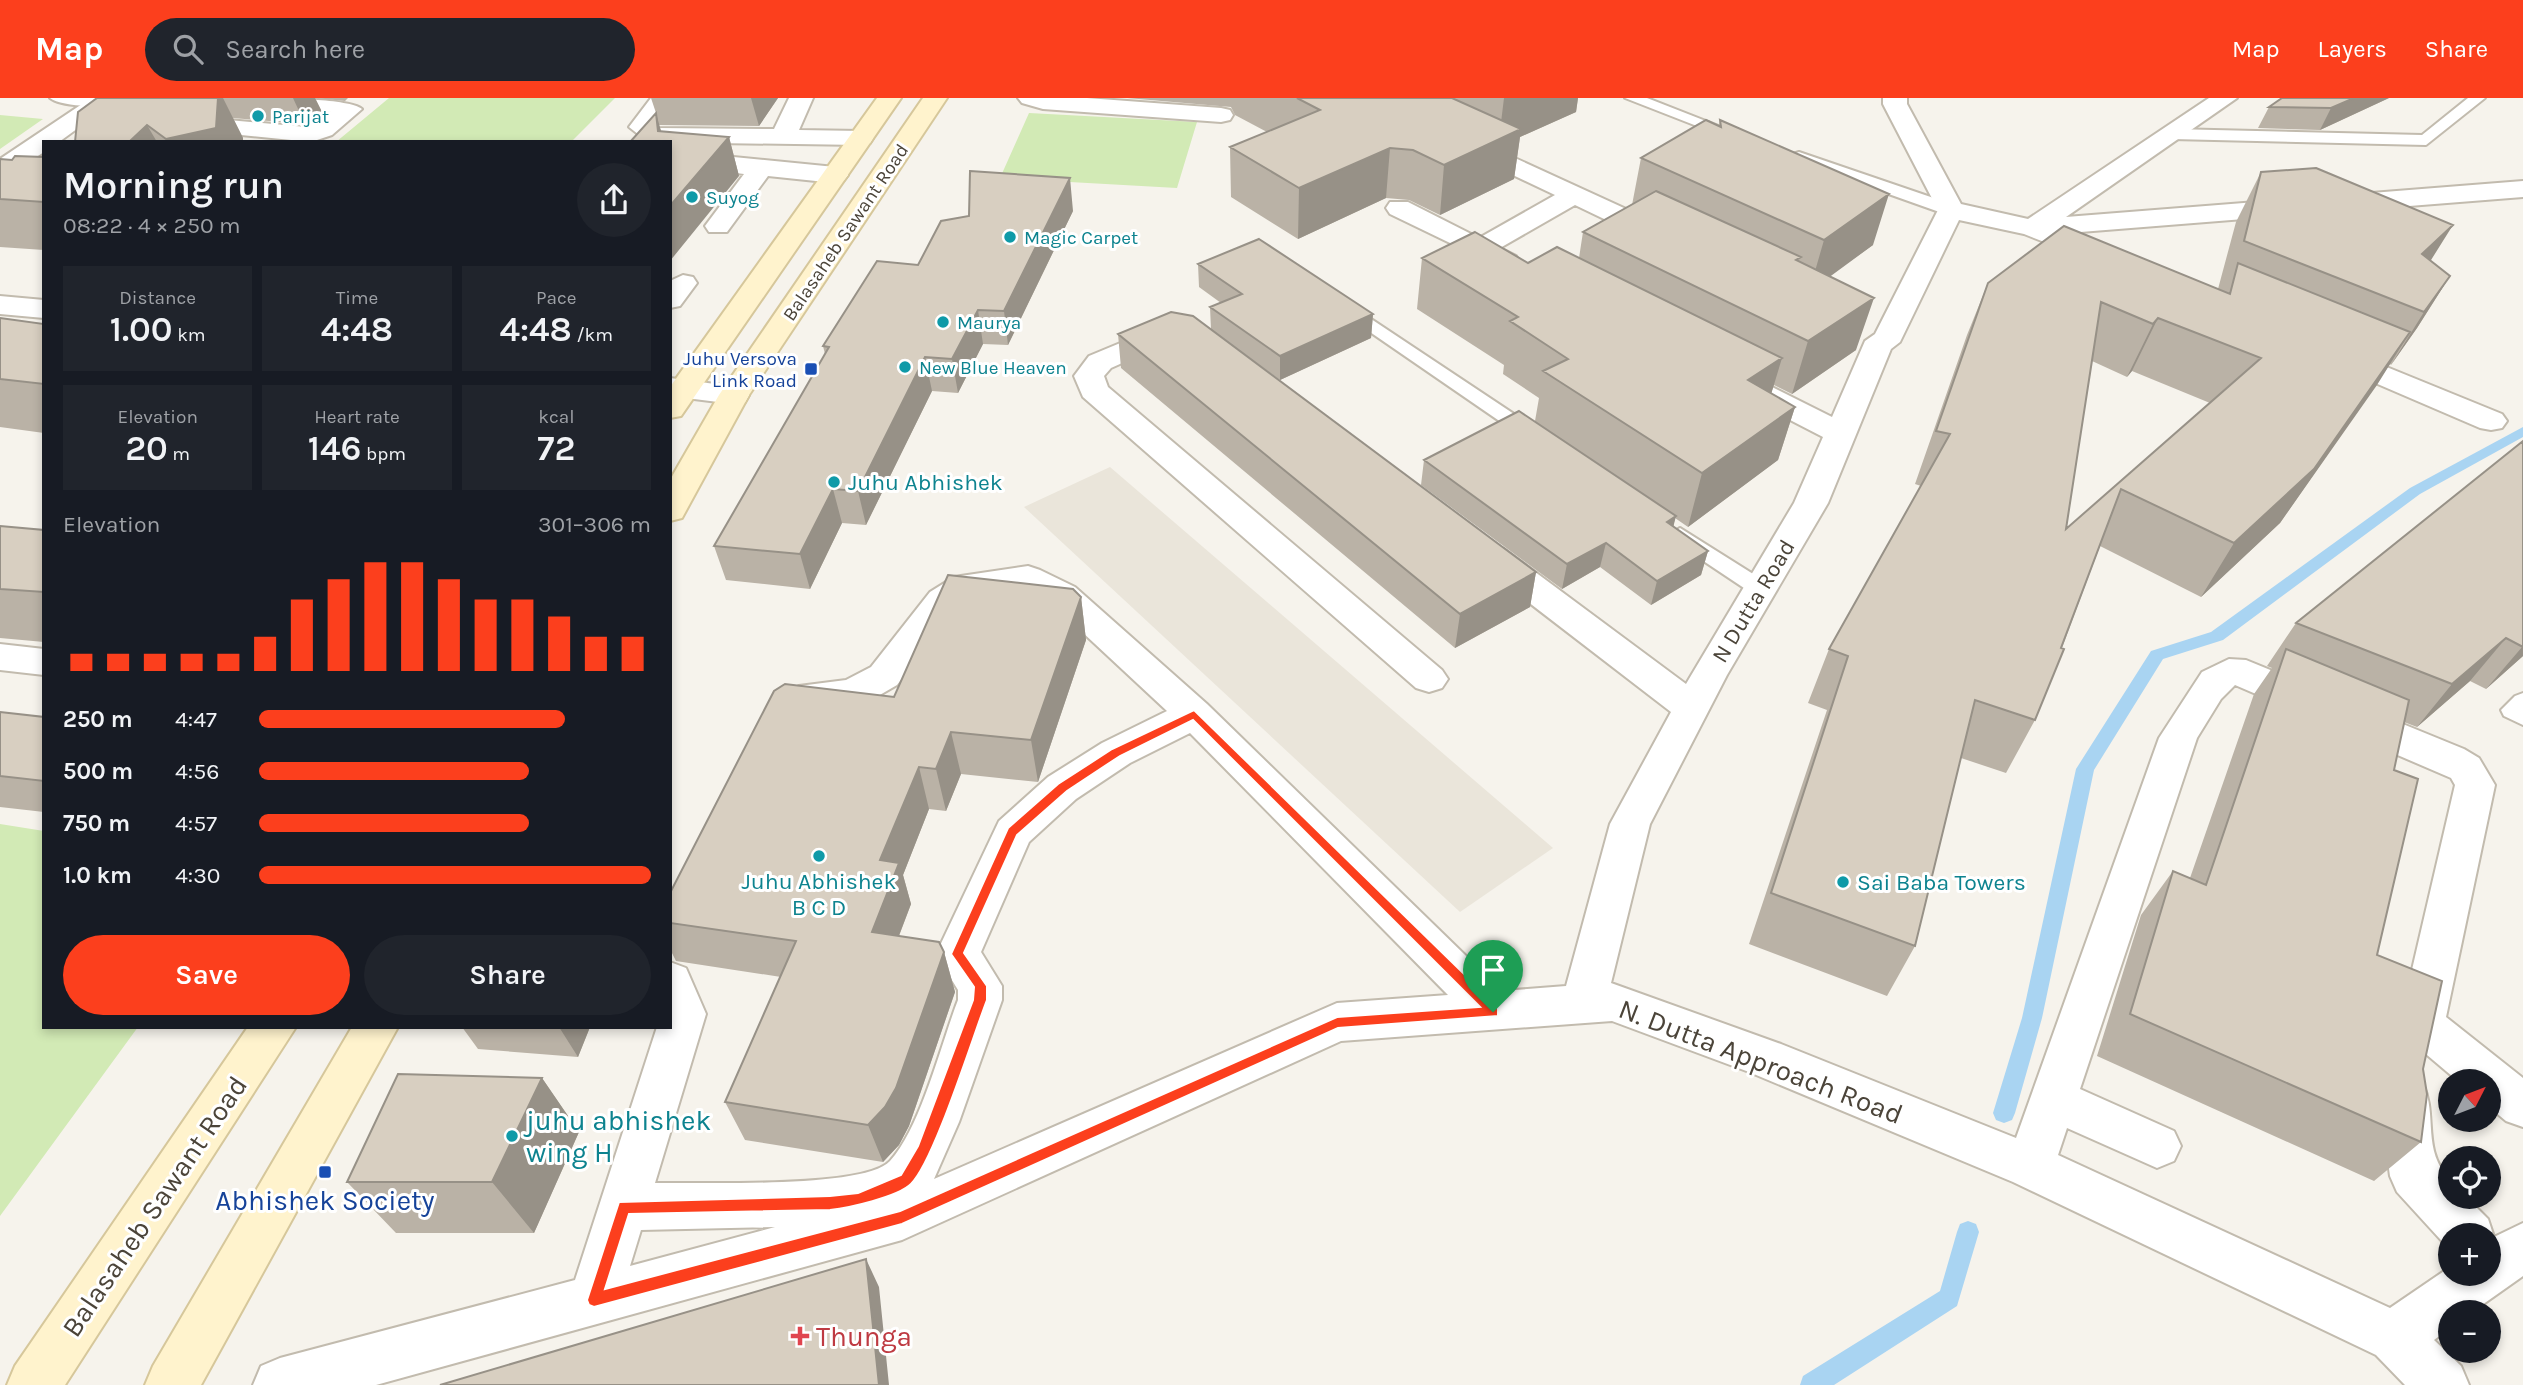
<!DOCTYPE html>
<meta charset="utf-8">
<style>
body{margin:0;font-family:Karla,sans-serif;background:#20242c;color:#f1f3f6;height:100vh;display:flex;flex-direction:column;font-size:26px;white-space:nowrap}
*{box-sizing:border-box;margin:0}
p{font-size:23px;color:#9ea1a6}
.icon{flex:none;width:38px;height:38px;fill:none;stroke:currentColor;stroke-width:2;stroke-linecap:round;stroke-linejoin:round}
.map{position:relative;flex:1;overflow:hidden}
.panel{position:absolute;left:42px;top:42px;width:630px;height:889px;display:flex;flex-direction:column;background:#171b24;border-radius:0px;box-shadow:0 4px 10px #0003}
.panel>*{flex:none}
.needle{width:46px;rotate:48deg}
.buttons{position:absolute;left:2438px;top:971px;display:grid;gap:14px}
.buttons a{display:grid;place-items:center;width:63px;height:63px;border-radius:50%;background:#171b24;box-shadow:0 4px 10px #0003;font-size:35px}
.pin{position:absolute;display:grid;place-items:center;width:60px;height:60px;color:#fff;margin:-72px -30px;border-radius:50% 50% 50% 0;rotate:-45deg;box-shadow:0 0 7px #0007}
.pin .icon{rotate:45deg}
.round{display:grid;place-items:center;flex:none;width:74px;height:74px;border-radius:37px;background:#20242c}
.headline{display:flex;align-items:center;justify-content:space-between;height:119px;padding:0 21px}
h1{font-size:38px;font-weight:600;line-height:52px}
.stats{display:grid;grid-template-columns:repeat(3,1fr);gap:10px;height:119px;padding:7px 21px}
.stats div{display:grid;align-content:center;border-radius:0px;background:#20242c;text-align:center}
.stats b{font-size:35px;font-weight:600}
.stats small{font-size:19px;font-weight:400}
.stats p{font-size:19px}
.chart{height:196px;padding:14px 21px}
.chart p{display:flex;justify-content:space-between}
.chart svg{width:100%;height:126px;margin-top:7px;stroke:#fc3f1d;stroke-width:6}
.action{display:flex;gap:14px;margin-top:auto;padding:14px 21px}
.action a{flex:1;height:80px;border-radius:42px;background:#fc3f1d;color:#fff;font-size:28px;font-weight:600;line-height:80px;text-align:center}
.action a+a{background:#20242c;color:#f1f3f6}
ul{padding:0 21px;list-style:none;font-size:23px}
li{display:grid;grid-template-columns:112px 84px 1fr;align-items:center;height:52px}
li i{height:18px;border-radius:9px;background:#fc3f1d}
header{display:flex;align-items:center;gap:42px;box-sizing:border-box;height:98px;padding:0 35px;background:#fc3f1d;color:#fff}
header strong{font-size:33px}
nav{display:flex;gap:38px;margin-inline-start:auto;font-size:24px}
.search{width:490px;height:63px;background:#20242c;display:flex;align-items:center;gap:18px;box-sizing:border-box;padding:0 24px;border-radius:38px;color:#9ea1a6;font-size:26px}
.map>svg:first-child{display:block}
.residential{fill:#eae5da}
.green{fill:#d2eab5}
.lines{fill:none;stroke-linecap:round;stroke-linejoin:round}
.stream{fill:#a9d4f2;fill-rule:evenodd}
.lane-casing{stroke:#c2bbae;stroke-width:4}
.street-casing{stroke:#c2bbae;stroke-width:4}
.secondary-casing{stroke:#d6c79b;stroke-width:4}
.lane{fill:#fff;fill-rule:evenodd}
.street{fill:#fff;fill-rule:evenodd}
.secondary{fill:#fff3cd;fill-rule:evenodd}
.wall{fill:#bab2a6;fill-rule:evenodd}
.shaded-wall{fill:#979187}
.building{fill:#d8cfc1;stroke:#979187;stroke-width:2;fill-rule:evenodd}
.route{fill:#fc3f1d;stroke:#fff;stroke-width:2;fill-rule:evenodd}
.culture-dot{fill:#0f9aa8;stroke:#fff;stroke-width:2.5}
.transit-dot{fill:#1a4fb4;stroke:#fff;stroke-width:2.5}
.health-dot{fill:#e0444e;stroke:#fff;stroke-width:2.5}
.labels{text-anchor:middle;stroke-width:6;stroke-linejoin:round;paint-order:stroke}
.far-culture-label{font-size:19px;fill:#0d838f;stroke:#fff;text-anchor:start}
.far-street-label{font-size:19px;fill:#4b4439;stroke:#fff}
.far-transit-label{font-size:19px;fill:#164399;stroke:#fff;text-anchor:end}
.culture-label{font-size:23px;fill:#0d838f;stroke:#fff;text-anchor:start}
.street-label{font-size:23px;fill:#4b4439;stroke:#fff}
.near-street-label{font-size:28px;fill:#4b4439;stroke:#fff}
.near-culture-label{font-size:28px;fill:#0d838f;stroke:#fff;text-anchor:start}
.near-transit-label{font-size:28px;fill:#164399;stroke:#fff}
.near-health-label{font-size:28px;fill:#be3a42;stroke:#fff;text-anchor:start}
</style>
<header>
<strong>Map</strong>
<div class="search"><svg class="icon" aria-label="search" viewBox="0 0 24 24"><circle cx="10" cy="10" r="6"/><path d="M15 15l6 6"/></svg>Search here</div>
<nav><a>Map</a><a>Layers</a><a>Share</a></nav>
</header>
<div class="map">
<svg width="2523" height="1287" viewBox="0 0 2523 1287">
<rect width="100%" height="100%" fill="#f6f3ec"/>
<path class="residential" d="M1110,369L1553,750L1460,814L1024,409Z"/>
<path class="green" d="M389,0H615L571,44H336Z
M1029,15L1197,24L1177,90L1000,80Z
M0,17L43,21L0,51Z
M0,726L44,733V929H138L0,1118Z"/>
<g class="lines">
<path class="stream" d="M2523,329V339L2420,396L2223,542L2163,561L2094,672L2042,920L2015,1015L2012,1022L2004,1025L1996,1022L1993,1015L2022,920L2076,671L2151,553L2211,534L2410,390Z
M1968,1123L1976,1126L1979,1134L1957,1208L1834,1287H1800L1803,1278L1940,1193L1957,1134L1960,1126Z"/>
<defs>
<path id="lane" d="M50,0H108L110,3C100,11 60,8 50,0Z
M1625,0H1647L1739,36L1737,39H1725Z
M2468,0H2485L2426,47L2172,41L2164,36L2172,31L2422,37Z
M1799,54L1957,108L1959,112L1957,116H1945L1793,62V56Z
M1344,203L1541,334L1544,338L1541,342H1527L1338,212L1335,208Z
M1680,430L1769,486L1772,491L1769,496H1753L1672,442L1669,437Z
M2523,595V627L2504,618L2501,612L2515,598Z"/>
<path id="street" d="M91,0H119L59,44H44V54L9,77L0,80V61Z
M163,0H190L172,17L306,29L331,14L262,7L254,5L250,0C273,0 349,0 362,11L332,37L311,44L141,27L138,22Z
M651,0H675L655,28L657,30L774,31L789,0H813L799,32L861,33L870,35L873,40L870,45L861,47L648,44L629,29Z
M1018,0H1087L1221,10L1230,12L1233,17L1230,22L1221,24L1043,11L1022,5Z
M1883,0H1907V6L1961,106L2028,121L2209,0H2237L2066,119L2523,83V99L2068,135L2108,151L2112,157L2108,163L2098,165L2024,136L1959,122L1900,244L1891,251L1828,405L1727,577L1650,726L1611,885L1781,946L2016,1040L2159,640L2202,574L2229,561L2246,562L2464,651L2479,660L2495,687L2446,919L2523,980V1029L2506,1023L2488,1008V984H2459L2420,951L2405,946L2398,932L2455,687L2451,680L2235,587L2221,601L2197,640L2080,991L2174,1033L2181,1048L2174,1063L2157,1070L2067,1030L2058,1057L2390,1210L2450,1169V1176H2488V1138H2450V1152L2397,1094L2390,1078L2381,1012L2391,986L2407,980L2423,986C2438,1018 2421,1051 2450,1082V1099H2466L2488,1121L2494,1139L2523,1125V1178L2472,1214H2450V1230L2434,1242L2461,1268L2469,1287H2405L2376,1257L2013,1084L1749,974L1612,923L1341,943L902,1142L376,1287H253L261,1268L280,1260L575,1182L657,929H670V864L686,870L706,916L655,1085C698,1084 865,1091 890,1063C921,1029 941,946 958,902V892L936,856L999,723L1048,679L1102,645L1167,613L1051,505L1024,492L975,498L954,512L897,587L866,605L820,611L803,618L790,614L784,604L790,594L799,588L846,582L871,569L930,494L954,479L1028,468L1040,472L1075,489L1207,606L1502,893L1566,888L1610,726L1671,614L1480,467L1475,459L1480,451L1492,448L1504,451L1686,586L1794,405L1823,339L1736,294L1732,288L1736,282L1747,279L1758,282L1832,319L1865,243L1875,236L1938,112L1883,6ZM1190,635L1448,897L1337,905L934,1081L959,1024L1002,902V888L981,854L1029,744L1076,701L1130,665ZM775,1129L630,1168L641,1132Z
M1469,39L1672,132L1676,138L1672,144H1652L1575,107L1500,150L1516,158L1520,164L1516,170L1506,172L1390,116L1386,110L1390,104H1408L1479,140L1555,97L1460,52L1456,47L1460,42Z
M683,54L835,69L844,72L848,77L844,82L835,85L768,78L727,134H709L705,128L744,76L674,67L670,62L674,57Z
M683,177L693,179L697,185L680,208L670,210V183Z
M0,198L44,202V220L0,216Z
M1166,226L1176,229L1181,235L1176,241L1111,270L1104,278L1108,289L1442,572L1448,581L1442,590L1429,594L1416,590L1083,299L1074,278L1089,258Z
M2335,248L2502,316L2507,323L2502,330L2491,332L2480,330L2324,263L2320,257L2324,251Z
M670,280L745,290L749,297L745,304L734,306L670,298Z
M0,546L44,551V577L0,572Z"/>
<path id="secondary" d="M877,0H901L681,318L670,320V289Z
M923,0H947L749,297L682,420L670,423V382L719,297Z
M248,929H296L65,1287H7L15,1268Z
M352,929H398L201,1287H145L153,1268Z"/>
</defs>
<use href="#lane" class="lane-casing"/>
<use href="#street" class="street-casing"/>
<use href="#secondary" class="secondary-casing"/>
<use href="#lane" class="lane"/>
<use href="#street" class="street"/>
<use href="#secondary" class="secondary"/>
</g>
<path class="wall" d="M97,0H315L323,16L305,26L233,20L243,40V44H75Z
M315,0H348L345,3Z
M651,0H778L759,28L659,27L661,33L729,39L739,78L630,44L656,15Z
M1127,0H1578L1576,14L1520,39L1514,81L1440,117L1409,102L1386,100L1298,141L1231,99L1230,49L1267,34L1235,17L1231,9Z
M2282,0H2389L2320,32L2258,30L2269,9Z
M1720,22L1873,147L1829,178L1856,252L1792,296L1774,287L1771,295L1795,309L1778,362L1688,429L1675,420L1673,429L1708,453L1701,477L1651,507L1600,469L1562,491L1421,387L1424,362L1535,323L1539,300L1503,276L1504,267L1417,211L1422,160L1528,165L1579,160L1583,134L1632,107L1641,60L1719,28Z
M44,59V152L0,149V61L12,62Z
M2261,74L2431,163L2450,178L2417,230L2391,267L2390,266L2280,425L2201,499L2100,448L2035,622L2006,675L1961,660L1915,848L1887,898L1749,846L1827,612L1808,605L1829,551L1921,388L1915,386L1967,237L1988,185L2218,191L2236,124ZM2092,263L2127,279L2132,273L2210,305L2066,431Z
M1073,113L1008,247L983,246L958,295L932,293L866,427L842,425L810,491L726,482L714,448L825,256L823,248L918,167Z
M1198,166L1373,216L1371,240L1280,282L1244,256L1536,474L1530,509L1455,550L1121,270L1118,236L1211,231L1210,209L1221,205L1199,189Z
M0,220L44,226V335L0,329Z
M2523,343V558L2486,591L2470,583L2417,629L2404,624L2394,672L2377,857L2423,971L2421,1044L2374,1083L2097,958L2141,817L2173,773L2190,780L2254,596L2272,570L2267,568L2296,525Z
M0,428L44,432V544L0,540Z
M1081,499L1086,542L1038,684L961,676L946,713L929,711L903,777L911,806L899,838L944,854L955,894L909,1028L899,1047L883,1064L745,1042L725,1004L781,879L676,863L670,851V795L894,599Z
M0,614L44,619V714L0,709Z
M462,929H590L578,959L478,951Z
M542,980L579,1034L534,1135H396L347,1084Z"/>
<path class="shaded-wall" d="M218,0H223L243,40V44H168L166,41Z
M293,0H315L323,16L305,26Z
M751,0H778L759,28Z
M1504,0H1578L1576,14L1520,39L1514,81L1440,117L1444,67L1499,41Z
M2354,0H2389L2320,32L2331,10Z
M656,15L664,44L658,33Z
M147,27L157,44H129Z
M729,39L739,78L670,163V108Z
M1390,50L1386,100L1298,141L1299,90Z
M1070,80L1073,113L1008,247L1004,213Z
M1889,96L1873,147L1809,194L1824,142Z
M2453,127L2421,178L2422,156Z
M2450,178L2417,230L2391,267L2424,214Z
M1874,200L1856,252L1792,296L1808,243Z
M978,212L983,246L958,295L952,261Z
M1373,216L1371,240L1280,282V258Z
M2158,220L2132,273L2127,279L2153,226Z
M2410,234L2377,287L2280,425L2201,499L2234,445Z
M925,259L932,293L866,427L858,393Z
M1782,260L1766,313L1748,282Z
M1795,309L1778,362L1688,429L1702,375Z
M833,391L842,425L810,491L800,456Z
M1676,418L1670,442L1667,424Z
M1606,445L1600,469L1562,491L1567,466Z
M1708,453L1701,477L1651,507L1657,483Z
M1536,474L1530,509L1455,550L1460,516Z
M1081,499L1086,542L1038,684L1031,642Z
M2506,540L2470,583L2417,629L2452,586Z
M2523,548V558L2486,591Z
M951,634L961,676L946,713L936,671Z
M919,669L929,711L903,777L911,806L885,874L872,834L880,762Z
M944,854L955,894L909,1028L899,1047L883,1064L868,1027Z
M559,929H590L578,959Z
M542,980L579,1034L534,1135L492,1084Z
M866,1161L879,1189L889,1287H879Z"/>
<path class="building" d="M97,0H218L216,30L166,41L147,27L129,44H75L78,14Z
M1297,0H1452L1521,31L1444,67L1413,52L1390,50L1299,90L1230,49L1320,12Z
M2282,0H2354L2331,10L2269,9Z
M656,15L658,33L729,39L670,108V44H630Z
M1706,22L1721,29L1720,22L1889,96L1824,142L1641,60Z
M15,58L44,59V104L0,101V61L12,62Z
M2316,70L2453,127L2422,156L2450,178L2424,214L2244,143L2261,74Z
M970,73L1070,80L1004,213L978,212L952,261L925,259L858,393L833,391L800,456L714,448L829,249L823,248L877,163L918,167L941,123L969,118Z
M1656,93L1801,159L1796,162L1874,200L1808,243L1583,134Z
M2064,128L2230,196L2238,165L2410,234L2314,371L2234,445L2121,391L2061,550L2064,551L2035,622L1975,602L1915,848L1771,795L1848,558L1829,551L1950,336L1936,333L1988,185ZM2101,204L2153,226L2158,220L2261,260L2066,431Z
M1475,134L1528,165L1557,149L1782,260L1748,282L1795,309L1702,375L1543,273L1568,261L1510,223L1518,219L1422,160Z
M1259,141L1373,216L1280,258L1210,209L1242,196L1198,166Z
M1171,214L1193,218L1536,474L1460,516L1118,236Z
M0,220L44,226V286L0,281Z
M1519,313L1676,418L1667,424L1708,453L1657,483L1606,445L1567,466L1424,362Z
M2523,343V549L2506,540L2452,586L2296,525Z
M0,428L44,432V494L0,491Z
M948,477L1073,491L1081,499L1031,642L951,634L936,671L919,669L880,762L899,765L872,834L939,844L944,854L896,990L885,1009L868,1027L725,1004L796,843L670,825V795L774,593L785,586L894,599Z
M2286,551L2409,602L2394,672L2418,681L2377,857L2442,883L2423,971L2427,996L2421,1044L2130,916L2173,773L2206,787Z
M0,614L44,619V683L0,678Z
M398,976L542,980L492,1084H347Z
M866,1161L879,1287H440Z"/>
<path class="route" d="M1194,612L1498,909V918L1338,930L902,1126L594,1209L589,1207L587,1202L619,1104L830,1098L858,1095L901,1077L918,1048L973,902L974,889L951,856L1008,730L1058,686L1112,651ZM1193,622L1480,909L1337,919L900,1113L605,1191L629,1116L830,1112C848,1110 898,1099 911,1086C934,1064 973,938 987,902V888L964,855L1017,737L1067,693L1120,658Z"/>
<g class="culture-dot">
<circle cx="258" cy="18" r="7"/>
<circle cx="692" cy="99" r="7"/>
<circle cx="1010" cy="139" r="7"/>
<circle cx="943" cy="224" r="7"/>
<circle cx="905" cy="269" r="7"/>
<circle cx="834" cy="384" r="7"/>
<circle cx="819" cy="758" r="7"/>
<circle cx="1843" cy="784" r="7"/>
<circle cx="512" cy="1038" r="7"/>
</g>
<g class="transit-dot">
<rect x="804" y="264" width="14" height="14" rx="3.5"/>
<rect x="318" y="1067" width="14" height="14" rx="3.5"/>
</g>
<path class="health-dot" d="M796.5 1227.5h7v7h7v7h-7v7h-7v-7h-7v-7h7z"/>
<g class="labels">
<g class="far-culture-label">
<text x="272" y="25">Parijat</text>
<text x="706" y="106">Suyog</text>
<text x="1024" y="146">Magic Carpet</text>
<text x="957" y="231">Maurya</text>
<text x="919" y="276">New Blue Heaven</text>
</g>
<g class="far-street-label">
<text transform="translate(845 134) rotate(-56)" y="7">Balasaheb Sawant Road</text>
</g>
<g class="far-transit-label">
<text x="797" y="267">Juhu Versova<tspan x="797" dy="22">Link Road</tspan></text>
</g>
<g class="culture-label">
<text x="848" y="392">Juhu Abhishek</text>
<text x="819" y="791" text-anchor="middle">Juhu Abhishek<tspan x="819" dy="26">B C D</tspan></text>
<text x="1857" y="792">Sai Baba Towers</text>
</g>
<g class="street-label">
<text transform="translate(1753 503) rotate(-59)" y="8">N Dutta Road</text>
</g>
<g class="near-street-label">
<text transform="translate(1761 963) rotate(21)" y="10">N. Dutta Approach Road</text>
<text transform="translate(154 1108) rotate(-56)" y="10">Balasaheb Sawant Road</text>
</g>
<g class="near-culture-label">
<text x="526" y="1032">juhu abhishek<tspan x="526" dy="32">wing H</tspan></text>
</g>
<g class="near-transit-label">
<text x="325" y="1112">Abhishek Society</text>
</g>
<g class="near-health-label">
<text x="816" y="1248">Thunga</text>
</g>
</g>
</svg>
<div class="buttons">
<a><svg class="needle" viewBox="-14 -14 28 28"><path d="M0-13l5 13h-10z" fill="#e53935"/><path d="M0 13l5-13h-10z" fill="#9ea1a6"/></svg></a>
<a><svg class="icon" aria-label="locate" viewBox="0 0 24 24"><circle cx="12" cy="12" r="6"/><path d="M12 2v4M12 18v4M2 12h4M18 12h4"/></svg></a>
<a>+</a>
<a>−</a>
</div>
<div class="pin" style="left:1493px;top:914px;background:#1e9e55"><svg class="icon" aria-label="arrive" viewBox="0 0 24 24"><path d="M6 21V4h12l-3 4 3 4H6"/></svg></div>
<section class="panel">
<div class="headline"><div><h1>Morning run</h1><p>08:22 · 4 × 250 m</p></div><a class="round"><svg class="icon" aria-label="share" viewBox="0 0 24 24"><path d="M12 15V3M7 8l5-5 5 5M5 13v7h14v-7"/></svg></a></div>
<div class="stats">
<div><p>Distance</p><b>1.00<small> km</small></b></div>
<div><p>Time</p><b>4:48</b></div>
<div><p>Pace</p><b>4:48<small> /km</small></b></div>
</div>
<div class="stats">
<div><p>Elevation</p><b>20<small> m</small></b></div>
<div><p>Heart rate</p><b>146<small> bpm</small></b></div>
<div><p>kcal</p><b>72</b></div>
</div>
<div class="chart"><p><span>Elevation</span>301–306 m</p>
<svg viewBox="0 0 160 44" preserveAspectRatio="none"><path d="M5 44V38M15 44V38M25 44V38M35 44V38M45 44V38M55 44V32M65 44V19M75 44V12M85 44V6M95 44V6M105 44V12M115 44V19M125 44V19M135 44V25M145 44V32M155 44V32"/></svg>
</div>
<ul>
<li><b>250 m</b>4:47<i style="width:78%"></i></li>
<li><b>500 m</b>4:56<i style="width:69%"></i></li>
<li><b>750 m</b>4:57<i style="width:69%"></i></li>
<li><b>1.0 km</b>4:30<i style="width:100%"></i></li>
</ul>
<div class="action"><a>Save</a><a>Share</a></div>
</section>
</div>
